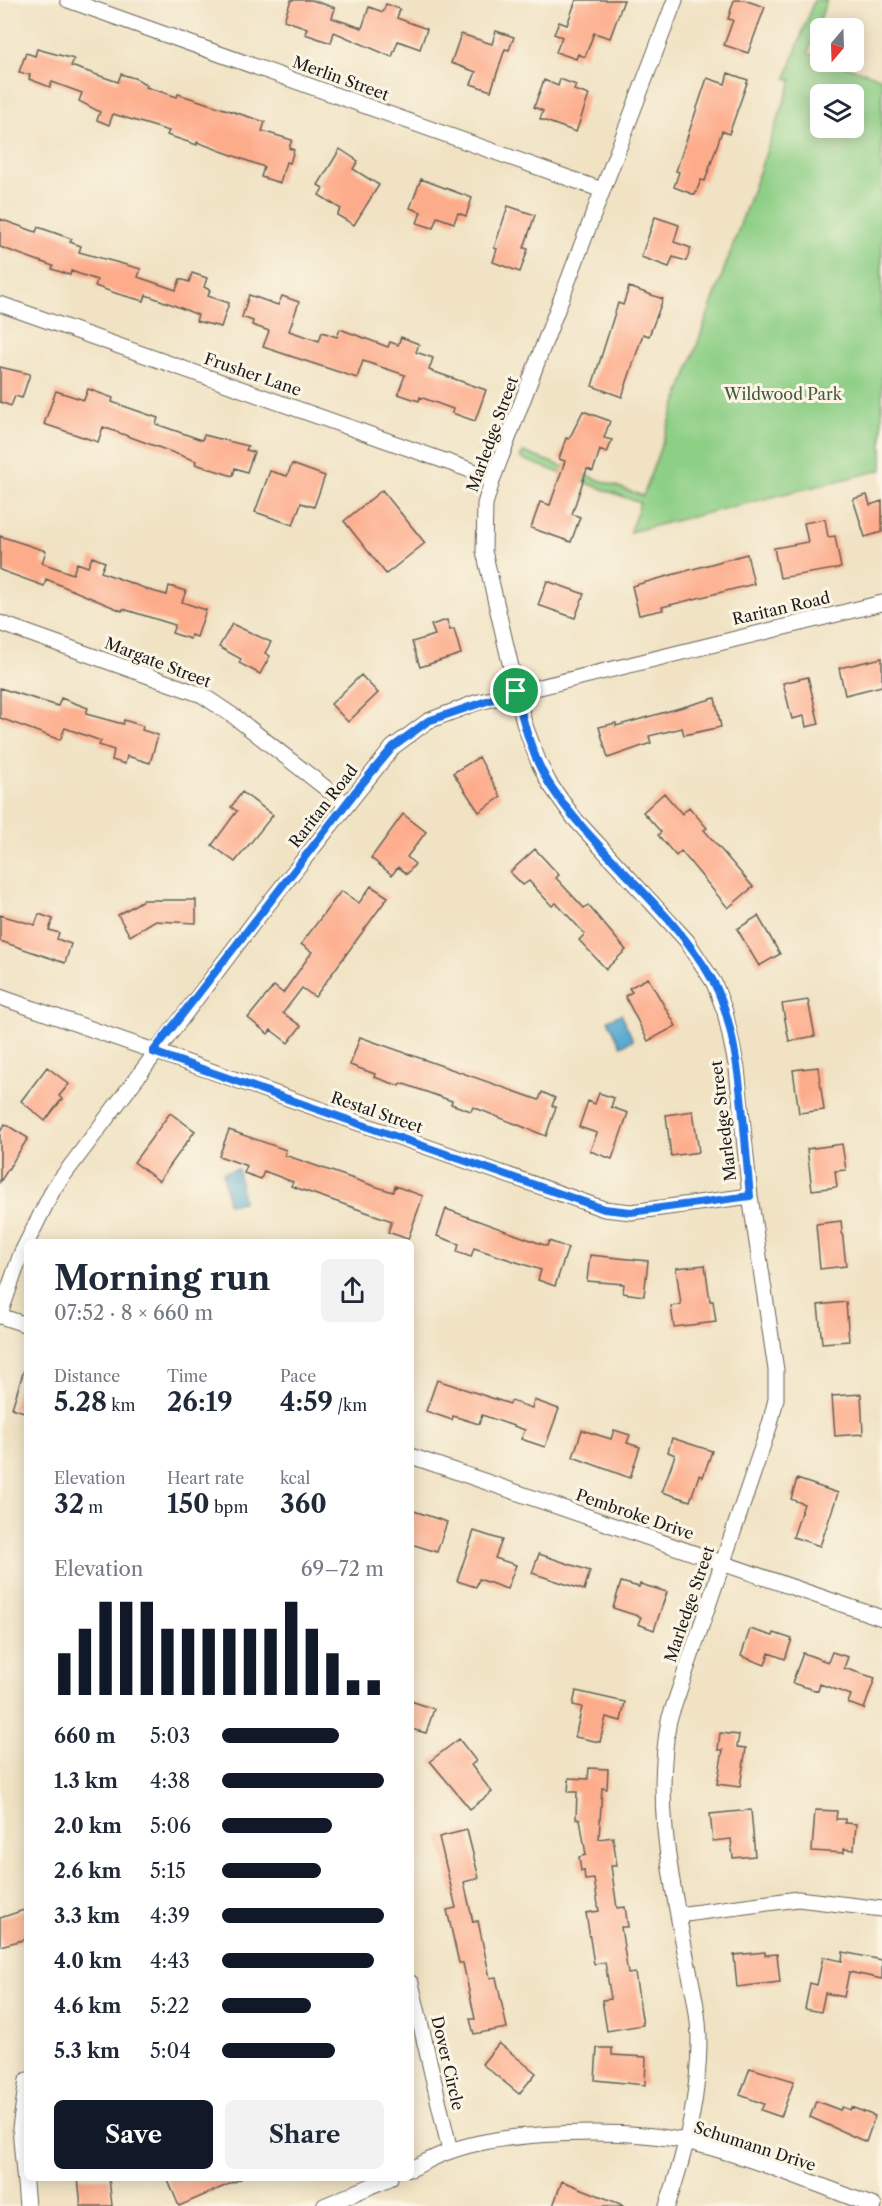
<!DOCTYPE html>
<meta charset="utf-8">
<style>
body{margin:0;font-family:"Libre Caslon Text",serif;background:#f2f2f3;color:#1f2937;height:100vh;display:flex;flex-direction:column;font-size:22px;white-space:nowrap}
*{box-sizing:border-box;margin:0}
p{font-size:20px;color:#747a83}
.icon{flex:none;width:33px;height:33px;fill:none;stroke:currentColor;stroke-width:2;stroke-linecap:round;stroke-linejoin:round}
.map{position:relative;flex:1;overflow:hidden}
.panel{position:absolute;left:24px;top:1239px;width:390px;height:942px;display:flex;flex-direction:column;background:#fff;border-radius:9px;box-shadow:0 3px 15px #0003}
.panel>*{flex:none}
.needle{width:39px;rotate:199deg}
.controls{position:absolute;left:810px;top:18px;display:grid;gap:12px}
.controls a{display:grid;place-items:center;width:54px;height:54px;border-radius:9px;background:#fff;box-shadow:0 3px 15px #0003;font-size:30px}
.pin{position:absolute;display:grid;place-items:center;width:51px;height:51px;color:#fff;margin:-26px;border:3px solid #fff;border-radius:50%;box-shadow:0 2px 6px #0007}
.round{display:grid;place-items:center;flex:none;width:63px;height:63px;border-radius:9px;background:#f2f2f3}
.overview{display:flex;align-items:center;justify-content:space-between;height:102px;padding:0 30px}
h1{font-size:33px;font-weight:700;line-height:45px}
.figures{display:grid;grid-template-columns:repeat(3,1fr);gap:9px;height:102px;padding:6px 30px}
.figures div{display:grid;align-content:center}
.figures b{font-size:26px;font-weight:700}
.figures small{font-size:16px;font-weight:400}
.figures p{font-size:16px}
.chart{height:168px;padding:12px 30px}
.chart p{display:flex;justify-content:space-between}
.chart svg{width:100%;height:108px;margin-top:6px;stroke:#111827;stroke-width:6}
.cta{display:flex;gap:12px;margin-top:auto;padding:12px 30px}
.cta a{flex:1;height:69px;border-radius:9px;background:#111827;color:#fff;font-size:24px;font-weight:700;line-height:69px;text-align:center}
.cta a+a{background:#f2f2f3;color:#1f2937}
ul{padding:0 30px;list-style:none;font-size:20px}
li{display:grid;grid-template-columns:96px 72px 1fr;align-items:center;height:45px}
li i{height:15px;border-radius:8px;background:#111827}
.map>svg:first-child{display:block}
.green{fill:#8ecf86;stroke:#557651;stroke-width:1.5;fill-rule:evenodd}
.water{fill:#56aad2;stroke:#396377;stroke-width:1.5}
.building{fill:#fdac8b}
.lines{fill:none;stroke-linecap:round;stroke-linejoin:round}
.street-casing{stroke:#666156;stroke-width:17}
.street{stroke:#fff;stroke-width:15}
.route-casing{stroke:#fff;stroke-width:12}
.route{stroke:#1a73e8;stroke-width:8}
.labels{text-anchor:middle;stroke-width:6;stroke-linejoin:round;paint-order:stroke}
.street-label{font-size:16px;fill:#1c1c1c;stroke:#fcf5e5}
.park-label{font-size:16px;fill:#445b41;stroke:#fcf5e5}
</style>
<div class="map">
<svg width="882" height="2206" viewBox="0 0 882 2206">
<rect width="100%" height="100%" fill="#fcf5e5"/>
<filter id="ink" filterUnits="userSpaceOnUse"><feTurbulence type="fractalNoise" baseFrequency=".0167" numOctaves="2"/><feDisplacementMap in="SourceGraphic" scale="12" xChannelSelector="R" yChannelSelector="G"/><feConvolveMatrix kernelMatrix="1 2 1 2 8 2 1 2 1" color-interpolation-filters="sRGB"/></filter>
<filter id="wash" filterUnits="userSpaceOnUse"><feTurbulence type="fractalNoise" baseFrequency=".008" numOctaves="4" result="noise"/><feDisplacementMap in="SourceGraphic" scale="24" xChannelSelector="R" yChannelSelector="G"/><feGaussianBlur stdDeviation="1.35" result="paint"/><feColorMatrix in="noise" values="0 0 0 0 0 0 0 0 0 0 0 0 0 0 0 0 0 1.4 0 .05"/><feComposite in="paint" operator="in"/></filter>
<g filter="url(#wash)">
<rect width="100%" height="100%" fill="#f0e2c3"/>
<path class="green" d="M814,0H827L808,53L820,57V62H833L882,78V470L630,532L640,503L520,458L523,452L643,496L792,80L786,78ZM820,94H854V128H820Z"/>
<path class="water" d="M621,1014L633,1040L621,1046L608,1020Z
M238,1169L243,1202L228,1204L223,1172Z"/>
<g id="blocks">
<path class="building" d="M291,0H312L335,8L332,18L362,28L369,7L383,12L386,4L400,9L397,18L427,29L420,49L398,41L392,57L334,32L331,43L305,34L307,28L284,20Z
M576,0H624L610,38L594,33L585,57L578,54L576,59L556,52L562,37L554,34L559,22L567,25Z
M734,0H744L765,7L748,53L724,45L733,20L728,19Z
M496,31L514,37L509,50L505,49L491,91L471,84L476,72L451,63L461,34L492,44Z
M37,49L74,59L71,66L118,82L121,74L137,79L147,85L146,87L177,97L178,94L265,122L262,131L292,140L289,148L294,150L290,163L286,162L280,183L261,177L264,167L197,142V145L167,135L169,131L113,114L109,125L97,120L100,112L79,101L82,93L52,82L50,87L29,79L30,75L19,72L26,53L35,56Z
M728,73L748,80L729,134L722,131L705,181L701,180L695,195L674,187L679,172L676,171L707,78L725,84Z
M560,79L576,85L574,90L589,95L576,132L540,119L543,111L534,107L544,80L558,86Z
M340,149L358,161L353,169L379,185L354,225L337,215L341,209L319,195L323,188L318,185Z
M421,179L472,198L466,216L458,213L454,223L437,217L433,228L417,223L421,212L410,208Z
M508,206L535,215L524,248L528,249L520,272L493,262L497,249L494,248Z
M655,217L679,225L674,242L691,248L686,261L673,257L669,267L641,257Z
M0,219L36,232L38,227L72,239L70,242L81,246L79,252L141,269L138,277L176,290L180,279L189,282L192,273L207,278L204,287L210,290L208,296L229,303L221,327L196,321L198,315L171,304L146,295L144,301L118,294L95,286L97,280L71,271L70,275L52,269L53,266L0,247Z
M629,287L663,299L649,336L643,334L622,397L592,386L618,303L623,305Z
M249,295L278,305L282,296L299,302L289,331L319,341L322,332L337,337L340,329L388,347L390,342L398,345L401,337L419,344L416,352L433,358L429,370L486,390L475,421L452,413L453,409L420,397L419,401L398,394L405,375L363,361L357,378L263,347L269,331L252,325L253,321L242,317Z
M0,367L30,374L22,398L15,396L11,406L0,402Z
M88,389L113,398L112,402L158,418L156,424L202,440L204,435L248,446L246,450L254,452L247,472L235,468L233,476L195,464L196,461L103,427L98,442L44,424L56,391L84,400Z
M583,411L610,421L604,438L612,440L607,453L600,450L593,471L587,469L572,514L580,517L571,542L531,528L540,502L550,505L565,461L559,459L566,438L569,439Z
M292,464L325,476L314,507L301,503L293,525L255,512L270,471L287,476Z
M382,490L425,543L386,574L344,521Z
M867,495L870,505L882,501V532L865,537L853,499Z
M825,519L828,537L835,536L841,568L780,578L774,548L808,542L804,523Z
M0,536L46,551L42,563L73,574L77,563L88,567L92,557L105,562L101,572L152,591L167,595L169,586L186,591L182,602L206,610L197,637L191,635L190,639L172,633L175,625L123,609L122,611L46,579L44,586L0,570Z
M747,554L754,584L662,607L663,610L639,615L632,586Z
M547,581L584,594L575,618L538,605Z
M447,620L450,630L454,629L461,654L420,667L412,642L435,635L431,625Z
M232,624L271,642L265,653L270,656L260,674L239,663L241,659L219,647Z
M882,658V686L845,695L839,668Z
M361,675L378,693L348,722L331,704Z
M808,677L819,724L806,727L804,716L792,719L783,683Z
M0,688L58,706L61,698L88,708L86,714L123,724L124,720L143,726L142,730L158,735L150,763L127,756L125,764L112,760L114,750L99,745L101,741L65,728L60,740L0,718Z
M715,698L721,727L684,735L682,728L649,736L651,743L608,758L599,727L616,723V726Z
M479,757L501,797L479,812L453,773Z
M242,792L273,815L235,862L212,845L237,811L231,807Z
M664,793L682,814L689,807L707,828L704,830L753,887L728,908L681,851L676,856L658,835L661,832L643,812Z
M403,814L426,832L407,857L415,864L407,874L398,867L392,875L371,858Z
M535,849L559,875L556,878L584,908L588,905L626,950L606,969L579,940L585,934L556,903L552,906L529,881L523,885L510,872Z
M371,886L388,897L315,997L302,988L283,1013L301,1026L288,1043L271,1030L268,1034L248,1018L274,986L283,993L312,952L301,944L341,891L359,903Z
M143,900H196V923L154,921L130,936L118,915Z
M39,914L53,919L49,930L59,933L57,939L71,944L65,963L0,941V915L35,925Z
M758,916L780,954L759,966L737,929Z
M648,978L676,1026L648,1041L625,996L632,992L629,988Z
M808,1000L815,1036L789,1041L782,1004Z
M360,1037L539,1100L542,1092L555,1098L552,1106L556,1107L546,1136L473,1107L471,1111L451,1104L452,1101L401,1083L400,1086L374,1077L375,1074L350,1065Z
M47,1067L69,1084L59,1096L62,1099L45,1121L21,1101Z
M818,1067L824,1110L799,1113L793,1070Z
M599,1093L614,1098L611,1107L628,1113L612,1159L590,1151L597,1133L579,1127L588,1101L595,1104Z
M693,1111L699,1152L671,1156L666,1115Z
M170,1113L195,1131L159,1181L134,1162Z
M5,1124L28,1138L0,1182V1132Z
M229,1130L286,1150L285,1155L374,1186L393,1192L395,1186L423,1196L408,1239L388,1232L392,1221L291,1186L293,1182L264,1171L261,1179L244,1173L247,1166L219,1156Z
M842,1144L846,1170L835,1171L837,1187L812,1190L807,1149Z
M446,1209L547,1246L549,1241L568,1248L555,1286L538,1280L541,1270L474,1248L471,1257L457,1252L459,1244L437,1236Z
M841,1221L846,1266L820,1269L816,1224Z
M590,1255L648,1261L644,1296L623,1293L624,1284L587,1281Z
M705,1265L710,1301H713L716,1322L674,1327L671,1306L681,1305L676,1268Z
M846,1302L849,1341L822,1343L818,1305Z
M24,1370L27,1371V1413L12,1408Z
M437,1380L510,1404L511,1401L532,1408L534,1400L559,1409L545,1447L521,1439L525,1430L482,1415L479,1424L453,1416L452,1420L426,1411Z
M861,1394L863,1434L835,1436L832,1396Z
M582,1430L611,1439L614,1430L630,1435L627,1443L640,1447L630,1478L573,1457Z
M672,1438L712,1451L703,1477L699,1475L690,1501L662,1492L675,1455L668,1452Z
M797,1479L838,1493L820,1546L793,1537L804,1504L791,1499Z
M411,1510L447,1522L437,1552L411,1544Z
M474,1531L502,1540L495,1558L516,1565L507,1589L479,1579L476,1587L457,1581Z
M539,1554L590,1571L584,1590L532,1573Z
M621,1582L639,1587L640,1584L667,1592L654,1630L638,1624L641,1617L613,1608Z
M750,1629L773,1636L774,1633L792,1639L785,1659L769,1653L765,1665L741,1656Z
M832,1652L848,1657L844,1668L875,1678L864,1709L848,1703L851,1695L820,1684L818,1691L792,1683L803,1653L828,1662Z
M576,1691L625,1702L621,1721L606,1717L600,1742L575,1737L582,1707L573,1705Z
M411,1701L434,1709L426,1733L411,1729Z
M720,1733L739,1735L737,1747L746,1748L740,1787L717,1784L723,1750H718Z
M459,1739L476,1761L471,1765L492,1792L470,1809L430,1761Z
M589,1768L608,1769L607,1789L602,1788L599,1839L613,1837L617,1866H611L617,1908L625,1907L628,1927H621L628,1974L635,1973L643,2025L607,2031L602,2000L611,1999L605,1962L594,1964L586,1913L599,1911L594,1879L585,1880L584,1870L581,1871L579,1857L586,1855L580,1819H576L577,1792H568L569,1778L588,1779Z
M751,1810L755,1856L733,1858L731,1839L713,1841L710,1814Z
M815,1810L837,1811L836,1819H845V1823L856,1824L854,1850L844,1849V1853L812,1851Z
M467,1830L479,1878L464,1882L473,1922L478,1921L490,1978L496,1977L507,2028L474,2034L470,2019H475L463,1963H459L447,1910L456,1908L439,1837Z
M27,1909V1939L0,1946V1918Z
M765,1952V1955L777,1954L780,1982L737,1987L734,1955Z
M843,1952L882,1960V1979L849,1972L844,1997L825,1993L821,2012L805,2009L810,1983L817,1985L823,1957L842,1961Z
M499,2043L536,2073L519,2094L482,2064Z
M597,2048H612V2055L646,2057L645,2085L595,2080Z
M750,2068L794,2081L781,2117L761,2110L764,2104L740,2095Z
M816,2101L840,2110L842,2107L850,2110L851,2107L875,2116L866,2142L810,2117Z
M78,2178H109L112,2206H81Z
M167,2178H241V2179L179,2206Z
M562,2181L623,2205V2206H553Z"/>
</g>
</g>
<g filter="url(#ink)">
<use href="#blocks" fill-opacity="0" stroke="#666156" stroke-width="1.5"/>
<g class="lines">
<defs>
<path id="street" d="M68,0L602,190
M0,304L493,478
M0,623L202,695L235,717L346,804
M0,997L604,1209L631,1212L750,1196
M0,1314L21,1254L54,1188L254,922L393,747L428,721L475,703L882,603
M0,1316L27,1325
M411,1456L882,1618
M678,1915L798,1899L882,1909
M411,1983L450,2151
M411,2169C423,2163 436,2156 448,2152C505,2130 629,2128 689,2142C752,2157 813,2183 874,2206
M27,2206L20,2128L27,2080
M324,2206L390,2178
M667,2206C686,2152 699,2098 699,2041C699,2008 689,1974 683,1941C668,1865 655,1797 669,1720L770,1424L776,1399V1370L750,1196L737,1069L725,1012L714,983L687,941L574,818L549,783L539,763L524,723L484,551L485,504L493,478L675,0"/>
</defs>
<use href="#street" class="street-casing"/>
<use href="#street" class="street"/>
</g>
</g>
<g class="lines" filter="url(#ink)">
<defs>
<path id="route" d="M516,691C523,722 532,757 550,785C597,856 671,906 713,981C741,1031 744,1138 750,1196L631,1212L604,1209L153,1052L356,791L393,747L428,721Z"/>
</defs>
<use href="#route" class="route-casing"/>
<use href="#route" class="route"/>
</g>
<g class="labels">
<g class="street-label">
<text transform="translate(341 78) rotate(20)" y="6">Merlin Street</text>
<text transform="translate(253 374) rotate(19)" y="6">Frusher Lane</text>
<text transform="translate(492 434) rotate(-70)" y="6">Marledge Street</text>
<text transform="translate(781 608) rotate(-13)" y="6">Raritan Road</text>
<text transform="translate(158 662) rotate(21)" y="6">Margate Street</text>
<text transform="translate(323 806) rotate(-52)" y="6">Raritan Road</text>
<text transform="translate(377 1112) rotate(19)" y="6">Restal Street</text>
<text transform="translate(723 1121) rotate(-97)" y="6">Marledge Street</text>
<text transform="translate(635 1514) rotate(19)" y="6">Pembroke Drive</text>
<text transform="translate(689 1604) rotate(-71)" y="6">Marledge Street</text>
<text transform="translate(448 2063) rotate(77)" y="6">Dover Circle</text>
<text transform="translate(755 2146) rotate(18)" y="6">Schumann Drive</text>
</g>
<g class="park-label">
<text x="783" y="400">Wildwood Park</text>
</g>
</g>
</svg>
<div class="controls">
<a><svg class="needle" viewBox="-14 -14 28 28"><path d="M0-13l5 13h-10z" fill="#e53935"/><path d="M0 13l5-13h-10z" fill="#747a83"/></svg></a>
<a><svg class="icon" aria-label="layers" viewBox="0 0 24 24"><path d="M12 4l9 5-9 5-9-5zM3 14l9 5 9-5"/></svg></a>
</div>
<div class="pin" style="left:516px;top:691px;background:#1e9e55"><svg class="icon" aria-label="arrive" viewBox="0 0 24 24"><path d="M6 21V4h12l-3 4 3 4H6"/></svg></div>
<section class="panel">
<div class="overview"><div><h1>Morning run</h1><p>07:52 · 8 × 660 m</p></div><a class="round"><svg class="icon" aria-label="share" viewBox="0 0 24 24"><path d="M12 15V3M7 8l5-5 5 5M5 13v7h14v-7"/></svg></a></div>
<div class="figures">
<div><p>Distance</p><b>5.28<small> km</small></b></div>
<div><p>Time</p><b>26:19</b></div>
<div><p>Pace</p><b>4:59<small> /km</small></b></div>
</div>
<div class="figures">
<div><p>Elevation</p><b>32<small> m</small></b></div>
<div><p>Heart rate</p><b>150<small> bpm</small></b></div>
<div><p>kcal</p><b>360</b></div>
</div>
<div class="chart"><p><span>Elevation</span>69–72 m</p>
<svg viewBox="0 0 160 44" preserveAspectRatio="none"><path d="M5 44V27M15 44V17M25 44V6M35 44V6M45 44V6M55 44V17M65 44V17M75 44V17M85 44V17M95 44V17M105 44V17M115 44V6M125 44V17M135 44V27M145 44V38M155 44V38"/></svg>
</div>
<ul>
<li><b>660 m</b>5:03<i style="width:72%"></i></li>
<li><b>1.3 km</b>4:38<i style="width:100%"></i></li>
<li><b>2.0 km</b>5:06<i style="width:68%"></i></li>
<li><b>2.6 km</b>5:15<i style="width:61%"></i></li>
<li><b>3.3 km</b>4:39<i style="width:100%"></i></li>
<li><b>4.0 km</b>4:43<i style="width:94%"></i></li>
<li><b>4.6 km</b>5:22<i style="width:55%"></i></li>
<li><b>5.3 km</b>5:04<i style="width:70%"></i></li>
</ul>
<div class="cta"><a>Save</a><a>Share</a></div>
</section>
</div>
